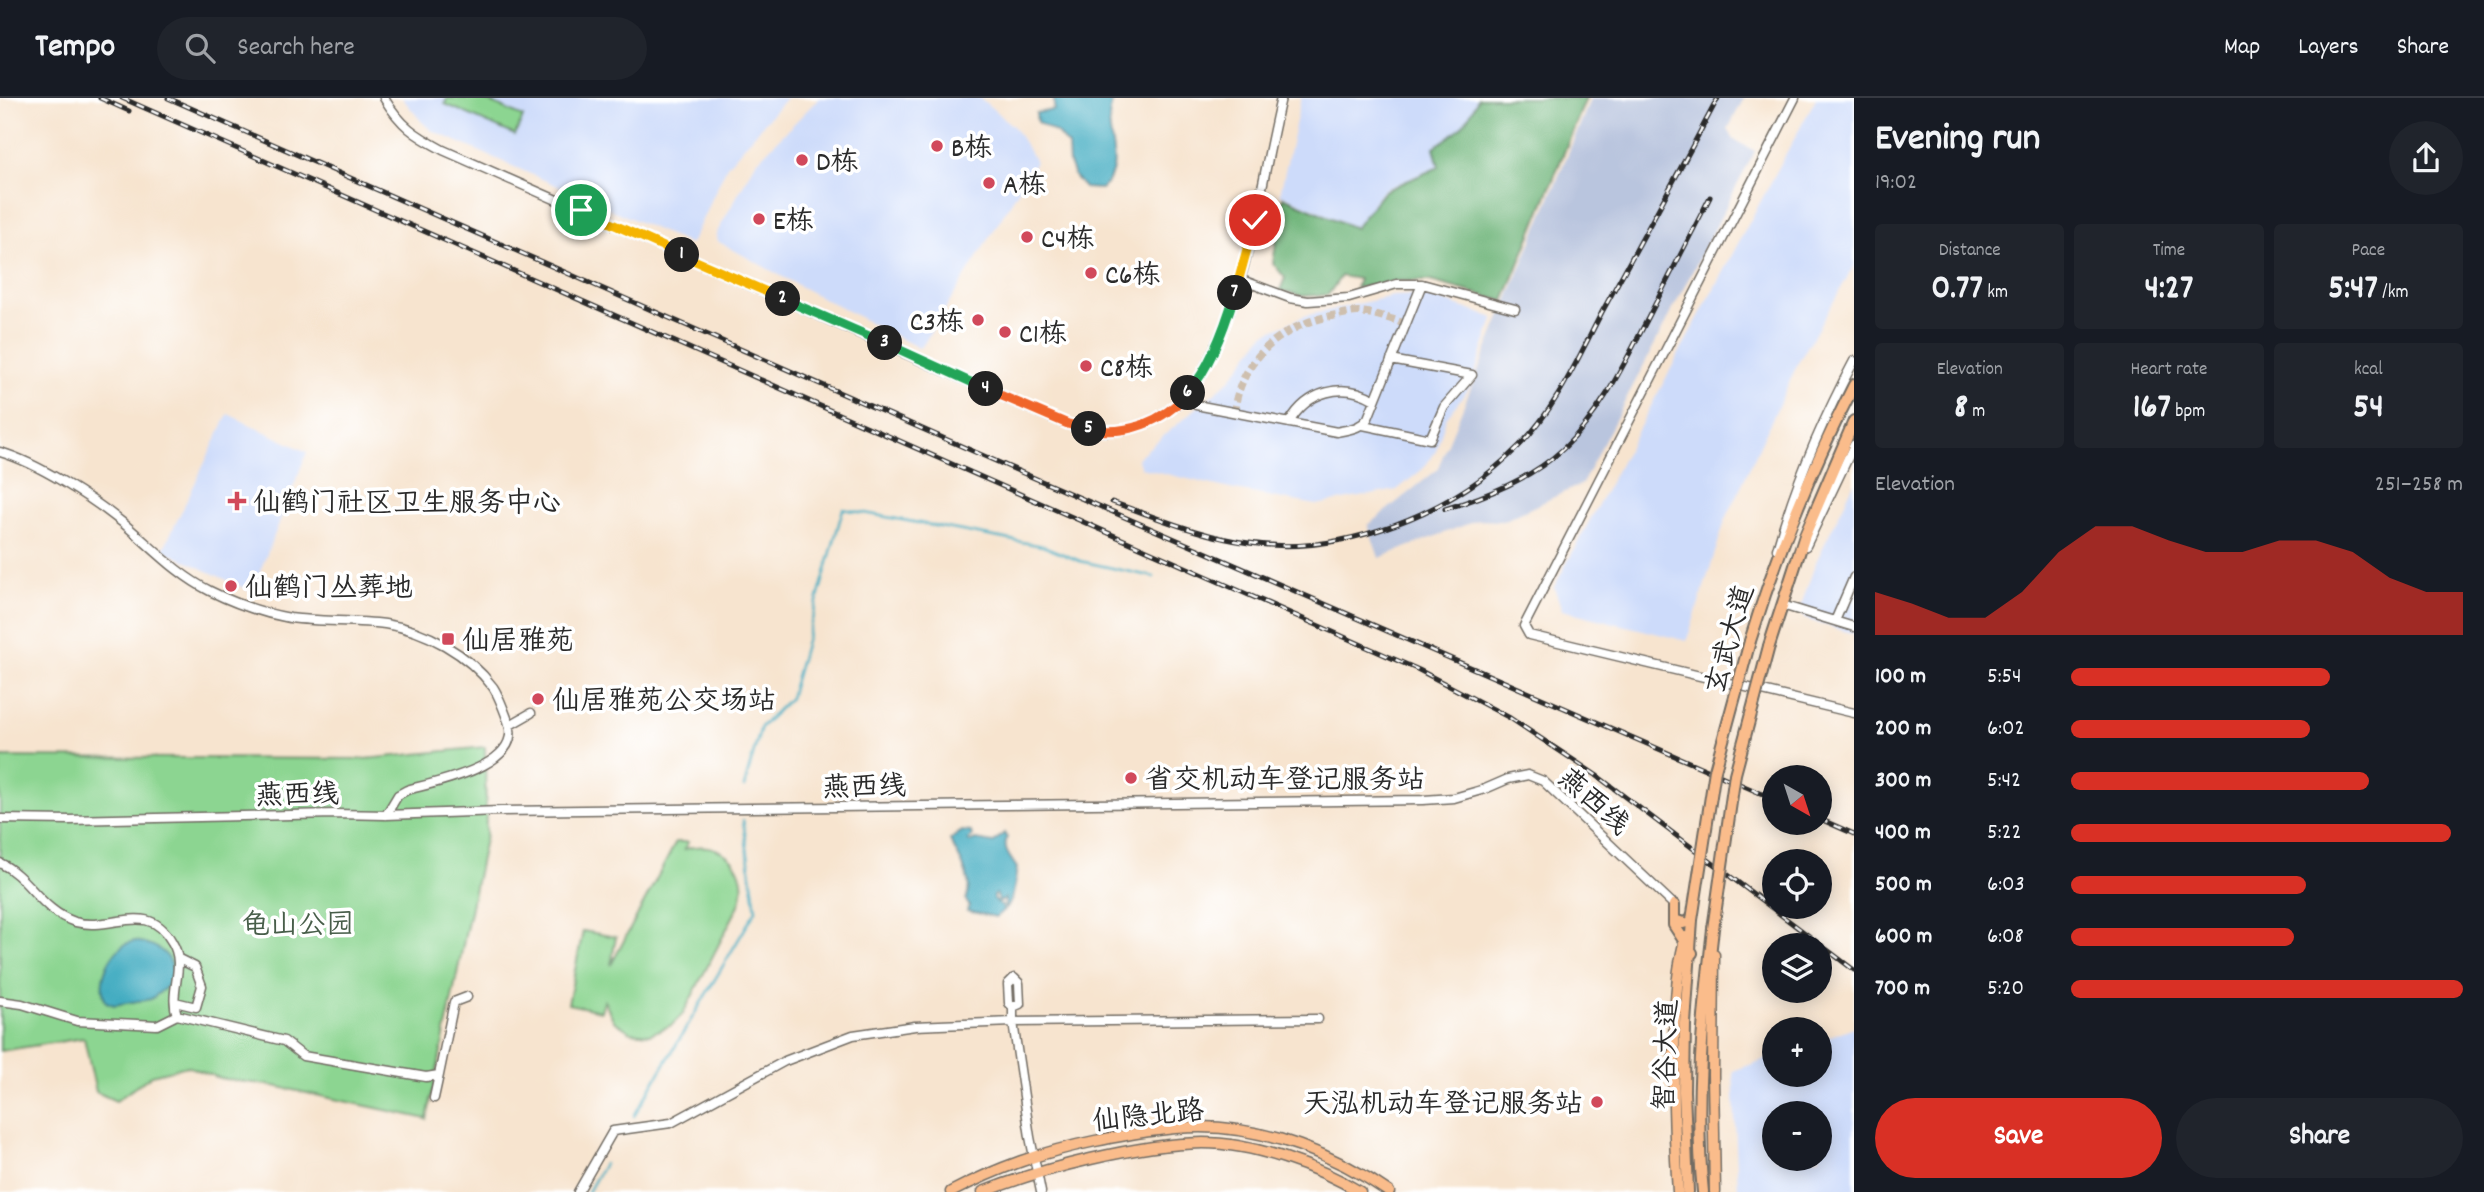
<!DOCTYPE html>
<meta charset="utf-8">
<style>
body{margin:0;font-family:Dekko,"LXGW WenKai TC",sans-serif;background:#20242c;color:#f1f3f6;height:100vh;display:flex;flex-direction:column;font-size:26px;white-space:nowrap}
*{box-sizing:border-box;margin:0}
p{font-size:23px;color:#9ea1a6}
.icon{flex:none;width:38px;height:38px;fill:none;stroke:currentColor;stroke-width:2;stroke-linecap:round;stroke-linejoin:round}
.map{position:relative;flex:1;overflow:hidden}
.details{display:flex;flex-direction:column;background:#171b24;width:630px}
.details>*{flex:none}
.needle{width:46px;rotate:141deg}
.buttons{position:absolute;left:1762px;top:667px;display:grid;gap:14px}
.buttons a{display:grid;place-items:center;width:70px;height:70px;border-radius:50%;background:#171b24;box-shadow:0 4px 18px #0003;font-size:35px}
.pin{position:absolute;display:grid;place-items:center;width:60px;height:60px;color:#fff;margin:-30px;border:4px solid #fff;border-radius:50%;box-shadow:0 2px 7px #0007}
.km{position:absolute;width:35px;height:35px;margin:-18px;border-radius:50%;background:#222;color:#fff;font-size:19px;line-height:35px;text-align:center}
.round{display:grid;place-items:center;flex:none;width:74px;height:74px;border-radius:37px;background:#20242c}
.headline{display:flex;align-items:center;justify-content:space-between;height:119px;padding:0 21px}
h1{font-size:38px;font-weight:800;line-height:52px}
.metrics{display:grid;grid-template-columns:repeat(3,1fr);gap:10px;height:119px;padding:7px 21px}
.metrics div{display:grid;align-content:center;border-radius:7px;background:#20242c;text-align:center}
.metrics b{font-size:35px;font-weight:800}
.metrics small{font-size:19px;font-weight:400}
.metrics p{font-size:19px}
.chart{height:196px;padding:14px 21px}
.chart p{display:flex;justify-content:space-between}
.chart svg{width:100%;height:126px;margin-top:7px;fill:#d93025;opacity:.7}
.action{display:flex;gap:14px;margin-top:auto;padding:14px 21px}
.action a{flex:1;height:80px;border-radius:42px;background:#d93025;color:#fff;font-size:28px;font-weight:800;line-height:80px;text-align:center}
.action a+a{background:#20242c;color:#f1f3f6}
ul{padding:0 21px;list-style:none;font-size:23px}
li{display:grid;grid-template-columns:112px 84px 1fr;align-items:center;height:52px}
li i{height:18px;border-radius:9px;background:#d93025}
header{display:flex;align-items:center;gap:42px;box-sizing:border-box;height:98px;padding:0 35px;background:#171b24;border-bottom:2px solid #363941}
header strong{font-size:33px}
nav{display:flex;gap:38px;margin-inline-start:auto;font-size:24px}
.search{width:490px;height:63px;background:#20242c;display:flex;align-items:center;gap:18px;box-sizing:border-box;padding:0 24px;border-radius:38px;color:#9ea1a6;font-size:26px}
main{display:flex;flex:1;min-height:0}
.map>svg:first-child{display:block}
.built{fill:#cddbfa;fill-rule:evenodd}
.industrial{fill:#b9c5de}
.green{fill:#8cd591;stroke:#5c805e;stroke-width:2}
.forest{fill:#71b67b;stroke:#4e7053;stroke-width:2}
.water{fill:#42acc1;stroke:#366c76;stroke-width:2}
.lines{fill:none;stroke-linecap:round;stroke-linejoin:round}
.stream{stroke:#42acc1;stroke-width:2.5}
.minor-tunnel{stroke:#cebfae;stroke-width:8;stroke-dasharray:8 4;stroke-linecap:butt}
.minor-casing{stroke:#726c64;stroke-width:11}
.major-casing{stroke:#726c64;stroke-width:13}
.highway-casing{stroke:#726c64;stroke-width:14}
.minor{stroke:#fff;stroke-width:8}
.major{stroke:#fabc8b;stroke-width:10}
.highway{stroke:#fabc8b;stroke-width:10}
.rail-casing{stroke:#2b2b2b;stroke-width:5}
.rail{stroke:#fff;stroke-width:2.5;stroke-dasharray:8;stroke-linecap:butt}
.highway-bridge-casing{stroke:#726c64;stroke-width:14;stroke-linecap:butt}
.highway-bridge{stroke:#fabc8b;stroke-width:10}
.split-1-casing{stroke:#fff;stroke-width:14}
.split-2-casing{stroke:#fff;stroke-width:14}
.split-3-casing{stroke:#fff;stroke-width:14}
.split-4-casing{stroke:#fff;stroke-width:14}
.split-5-casing{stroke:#fff;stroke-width:14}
.split-6-casing{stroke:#fff;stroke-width:14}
.split-7-casing{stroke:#fff;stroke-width:14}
.split-8-casing{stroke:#fff;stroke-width:14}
.split-1{stroke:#f5b400;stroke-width:9}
.split-2{stroke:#f5b400;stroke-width:9}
.split-3{stroke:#22a559;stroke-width:9}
.split-4{stroke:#22a559;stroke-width:9}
.split-5{stroke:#f0652b;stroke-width:9}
.split-6{stroke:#f0652b;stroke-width:9}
.split-7{stroke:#22a559;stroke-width:9}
.split-8{stroke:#f5b400;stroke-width:9}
.poi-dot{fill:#d1495b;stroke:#fff;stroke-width:2.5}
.labels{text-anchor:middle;stroke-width:7;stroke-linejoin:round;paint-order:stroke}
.poi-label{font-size:28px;fill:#2b2b2b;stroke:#fff;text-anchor:start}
.street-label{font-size:28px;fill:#2b2b2b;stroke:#fff}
.park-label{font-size:28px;fill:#485e4a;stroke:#fff}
</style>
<header>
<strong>Tempo</strong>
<div class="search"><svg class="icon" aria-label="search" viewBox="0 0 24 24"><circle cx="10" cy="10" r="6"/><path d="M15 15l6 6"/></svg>Search here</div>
<nav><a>Map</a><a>Layers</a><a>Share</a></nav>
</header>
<main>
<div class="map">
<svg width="1854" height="1094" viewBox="0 0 1854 1094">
<rect width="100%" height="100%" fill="#fff"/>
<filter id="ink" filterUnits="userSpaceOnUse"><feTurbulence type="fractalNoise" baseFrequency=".0143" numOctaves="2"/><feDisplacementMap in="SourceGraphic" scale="14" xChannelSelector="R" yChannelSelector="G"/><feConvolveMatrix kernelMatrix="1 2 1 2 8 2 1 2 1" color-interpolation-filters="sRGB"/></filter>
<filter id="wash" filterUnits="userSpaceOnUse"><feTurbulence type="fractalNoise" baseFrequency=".00686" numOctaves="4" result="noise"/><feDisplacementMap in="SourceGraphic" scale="28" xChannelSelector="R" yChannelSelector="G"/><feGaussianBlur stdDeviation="1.57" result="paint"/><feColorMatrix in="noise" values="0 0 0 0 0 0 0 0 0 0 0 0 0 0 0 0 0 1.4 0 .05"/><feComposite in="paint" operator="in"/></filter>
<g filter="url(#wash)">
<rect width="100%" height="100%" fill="#f7e4cf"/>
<path class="built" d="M402,0H786L727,68L692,144L689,146L431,32L422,24Z
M819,0H980L1014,29L1036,64L923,247L919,250L801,189L719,144L716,139V136L756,64Z
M1301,0H1477L1471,16L1459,33L1434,48L1439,68L1383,92L1355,129L1280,96Z
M1816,0H1854V168L1798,265L1725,423L1687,543L1562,512L1554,489Z
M1426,197L1494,220L1470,289L1446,320L1436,353L1423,371L1397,392L1316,407L1230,391L1141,370L1137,360L1229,283L1264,236L1304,218L1393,198Z
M228,316L307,354L252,494L163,452Z
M1854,385V536L1805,521L1799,513L1816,464Z
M1854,929V1094H1738L1733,973L1774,958V976H1820V942ZM1774,1015H1820V1060H1774Z"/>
<path class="industrial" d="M1591,0H1744L1728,31L1734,42L1755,53L1582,386L1503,423L1478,422L1379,460L1368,427L1437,372Z"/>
<path class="green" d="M447,0H481L523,19L515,37L445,6Z
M485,649L486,736L427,1021L274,988L219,980L187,968L152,977L116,1003L96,994L84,940L0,953V659L365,661Z
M676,744H688L685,751C722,739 753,771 739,807L683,916L672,927L650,936L631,934L614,923L604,903L601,913L568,906L583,833L616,839L611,867Z"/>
<path class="forest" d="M1478,0H1586L1504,203L1430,183H1396L1356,190L1359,181L1341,178L1328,197L1302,198L1280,192L1285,180L1273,165L1283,99L1355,130L1384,93L1439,69L1434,49C1458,34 1468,26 1478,0Z"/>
<path class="water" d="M1054,0H1114C1098,35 1130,64 1101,91L1084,90L1074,78L1069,65L1068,48L1058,36L1037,24L1036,15L1054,12Z
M961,733L971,734L972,738L968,742L970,744L976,742L993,745L1004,735L1007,740C1002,752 1011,760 1017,770C1014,784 1016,799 1005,811V800L1000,804L996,796L994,797V801L1000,807H1002L1003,813L996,819L967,813L969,808L966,802C975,782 959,761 950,742Z
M135,843C160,847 176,858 173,884L151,901L114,907L106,904C95,882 112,846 135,843Z"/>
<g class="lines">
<path class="stream" d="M744,689L761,629L790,600L843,411L1043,448L1080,463L1154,479
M634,1018L756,812L743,722
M588,1094L604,1066"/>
</g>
</g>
<g filter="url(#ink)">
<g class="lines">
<path class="minor-tunnel" d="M1234,315C1240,260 1284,225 1337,217C1344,216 1351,214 1358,214C1375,215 1391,221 1406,226"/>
<defs>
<path id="minor" d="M384,0C401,28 415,37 443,52L1038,314C1058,322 1077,331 1099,333C1135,336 1170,318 1192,290C1201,279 1207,265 1213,253C1251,174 1261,84 1281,0
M1795,0L1524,528L1529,537L1854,615
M1239,181L1290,200L1308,203L1349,200L1397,186H1422
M1182,301L1196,307L1337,334C1349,331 1360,331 1368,320L1422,186L1515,211
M1289,325C1307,293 1343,283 1375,302
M1363,327L1430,341L1444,309L1472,277L1391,262
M0,354C38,365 92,400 123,425C152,449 176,476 210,493C236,506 262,515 290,520C322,524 354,522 385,526C426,532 468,556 493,589C499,598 504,612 508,623C526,668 435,684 407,692L398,697L386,717
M1806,448L1854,347
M1777,451C1795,386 1822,323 1854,263
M1782,507L1854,529
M1835,523L1854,479
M510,627L531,615
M0,721L70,722L335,716L386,717L501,713L1423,702L1454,700L1485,691L1508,681L1528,677L1543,683L1674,807
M0,765C29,779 41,813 75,824C113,834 148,801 172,844C187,868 168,893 177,917
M0,903L22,906L77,923L157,927L177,917L284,943L303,958L426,979L439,977L454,904L467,899
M175,904L196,909L202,888L195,869L179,861
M1013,909L1009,905L1008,886L1014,880L1019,885L1020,906L1013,909V924L1318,921
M434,1000L439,977
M578,1094L613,1033L671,1025L785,963L853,937L915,928L1013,924L1030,1039L1041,1094"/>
<path id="major" d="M1714,857L1713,977L1715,1094
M951,1094C999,1069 1042,1054 1095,1043C1130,1036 1165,1029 1200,1029C1266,1029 1336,1057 1389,1094
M983,1094C1043,1070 1138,1046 1203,1045C1252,1045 1318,1068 1360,1094
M1678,1094C1674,1036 1672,978 1675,920C1676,894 1678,864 1686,839"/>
<path id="highway" d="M1750,543C1777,455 1812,369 1854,287
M1769,548L1805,437L1854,323
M1674,807V822L1683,825L1692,822L1685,926L1684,993L1688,1094
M1674,817V827L1692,855
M1703,1094C1694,1007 1703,918 1713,831"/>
</defs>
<use href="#minor" class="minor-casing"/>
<use href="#major" class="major-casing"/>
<use href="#highway" class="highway-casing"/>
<use href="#minor" class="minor"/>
<use href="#major" class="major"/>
<use href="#highway" class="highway"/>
<defs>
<path id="rail" d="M100,0L129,13
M122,0L1419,572L1510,620L1596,677L1854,872
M168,0L1016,372L1774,701
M1112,404C1156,419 1202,439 1249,445C1342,459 1453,415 1519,348C1556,311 1578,260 1602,214C1641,143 1680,72 1718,0
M1445,411C1487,398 1531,381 1563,351C1601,315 1623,268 1647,222C1668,181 1689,140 1710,99
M1820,721L1854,736"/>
</defs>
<use href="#rail" class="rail-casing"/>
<use href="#rail" class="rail"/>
<defs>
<path id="highway-bridge" d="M1692,822L1715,672L1750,543
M1713,831L1735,676L1769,548"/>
</defs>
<use href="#highway-bridge" class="highway-bridge-casing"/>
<use href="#highway-bridge" class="highway-bridge"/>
</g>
</g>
<g class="lines" filter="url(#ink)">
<defs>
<path id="split-1" d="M581,112L682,157"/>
<path id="split-2" d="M682,157L783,201"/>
<path id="split-3" d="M783,201L885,245"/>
<path id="split-4" d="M885,245L986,291"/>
<path id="split-5" d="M986,291L1068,326L1089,331"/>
<path id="split-6" d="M1089,331C1126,338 1163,324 1188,295"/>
<path id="split-7" d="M1188,295C1211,268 1225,229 1235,195"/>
<path id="split-8" d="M1235,195L1255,122"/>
</defs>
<use href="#split-1" class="split-1-casing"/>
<use href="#split-2" class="split-2-casing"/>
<use href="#split-3" class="split-3-casing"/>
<use href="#split-4" class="split-4-casing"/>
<use href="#split-5" class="split-5-casing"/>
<use href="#split-6" class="split-6-casing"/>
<use href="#split-7" class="split-7-casing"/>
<use href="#split-8" class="split-8-casing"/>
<use href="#split-1" class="split-1"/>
<use href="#split-2" class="split-2"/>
<use href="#split-3" class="split-3"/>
<use href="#split-4" class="split-4"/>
<use href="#split-5" class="split-5"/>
<use href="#split-6" class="split-6"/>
<use href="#split-7" class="split-7"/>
<use href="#split-8" class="split-8"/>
</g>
<g class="poi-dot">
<circle cx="937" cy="48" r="7"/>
<circle cx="802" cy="62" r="7"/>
<circle cx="989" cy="85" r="7"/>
<circle cx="759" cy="121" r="7"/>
<circle cx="1027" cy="139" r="7"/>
<circle cx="1091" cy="175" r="7"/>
<circle cx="978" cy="222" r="7"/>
<circle cx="1005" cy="234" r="7"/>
<circle cx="1086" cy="268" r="7"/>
<path d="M233.5 392.5h7v7h7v7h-7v7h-7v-7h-7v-7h7z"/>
<circle cx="231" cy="488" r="7"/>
<rect x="441" y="534" width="14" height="14" rx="3.5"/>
<circle cx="538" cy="601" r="7"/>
<circle cx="1131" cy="680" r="7"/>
<circle cx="1597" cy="1004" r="7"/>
</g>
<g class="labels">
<g class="poi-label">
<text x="951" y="58">B栋</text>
<text x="816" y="72">D栋</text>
<text x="1003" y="95">A栋</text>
<text x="773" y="131">E栋</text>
<text x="1041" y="149">C4栋</text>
<text x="1105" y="185">C6栋</text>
<text x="964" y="232" text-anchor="end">C3栋</text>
<text x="1019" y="244">C1栋</text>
<text x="1100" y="278">C8栋</text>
<text x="253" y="413">仙鹤门社区卫生服务中心</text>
<text x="245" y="498">仙鹤门丛葬地</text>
<text x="462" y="551">仙居雅苑</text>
<text x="552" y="611">仙居雅苑公交场站</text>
<text x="1145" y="690">省交机动车登记服务站</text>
<text x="1583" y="1014" text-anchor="end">天泓机动车登记服务站</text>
</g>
<g class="street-label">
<text transform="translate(1728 541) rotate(-74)" y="10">玄武大道</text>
<text transform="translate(864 687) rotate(-1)" y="10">燕西线</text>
<text transform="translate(297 695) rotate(-1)" y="10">燕西线</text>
<text transform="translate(1595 702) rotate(42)" y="10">燕西线</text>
<text transform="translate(1664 957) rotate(-88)" y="10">智谷大道</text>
<text transform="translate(1148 1016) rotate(-6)" y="10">仙隐北路</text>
</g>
<g class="park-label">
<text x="298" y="835">龟山公园</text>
</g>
</g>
</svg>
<div class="buttons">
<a><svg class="needle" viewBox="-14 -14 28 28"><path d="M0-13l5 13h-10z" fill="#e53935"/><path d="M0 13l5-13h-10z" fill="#9ea1a6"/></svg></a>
<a><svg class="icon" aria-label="locate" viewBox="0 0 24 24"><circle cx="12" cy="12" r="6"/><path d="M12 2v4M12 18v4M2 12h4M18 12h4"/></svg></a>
<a><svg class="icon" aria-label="layers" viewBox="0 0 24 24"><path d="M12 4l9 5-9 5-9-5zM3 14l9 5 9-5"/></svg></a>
<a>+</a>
<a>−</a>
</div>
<div class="pin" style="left:581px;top:112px;background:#1e9e55"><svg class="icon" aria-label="arrive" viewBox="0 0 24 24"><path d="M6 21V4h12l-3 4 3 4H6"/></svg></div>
<div class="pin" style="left:1255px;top:122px;background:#d93025"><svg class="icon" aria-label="check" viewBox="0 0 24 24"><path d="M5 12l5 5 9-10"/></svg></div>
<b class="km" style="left:682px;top:157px">1</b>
<b class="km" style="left:783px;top:201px">2</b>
<b class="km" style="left:885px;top:245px">3</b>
<b class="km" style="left:986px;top:291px">4</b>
<b class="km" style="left:1089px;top:331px">5</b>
<b class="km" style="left:1188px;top:295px">6</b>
<b class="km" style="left:1235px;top:195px">7</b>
</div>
<section class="details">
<div class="headline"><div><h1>Evening run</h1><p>19:02</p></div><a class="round"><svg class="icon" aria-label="share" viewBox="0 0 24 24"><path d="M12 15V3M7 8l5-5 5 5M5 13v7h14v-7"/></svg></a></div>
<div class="metrics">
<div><p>Distance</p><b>0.77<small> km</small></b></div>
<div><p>Time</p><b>4:27</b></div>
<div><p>Pace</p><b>5:47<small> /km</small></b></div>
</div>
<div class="metrics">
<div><p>Elevation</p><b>8<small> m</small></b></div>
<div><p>Heart rate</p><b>167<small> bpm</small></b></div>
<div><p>kcal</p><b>54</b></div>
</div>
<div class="chart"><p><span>Elevation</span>251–258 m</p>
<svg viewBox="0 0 160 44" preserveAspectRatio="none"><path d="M0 44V29L10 33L20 38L30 38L40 29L50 15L60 6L70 6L80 11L90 15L100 15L110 11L120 11L130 15L140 24L150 29L160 29V44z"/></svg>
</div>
<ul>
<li><b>100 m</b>5:54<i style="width:66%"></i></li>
<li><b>200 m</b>6:02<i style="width:61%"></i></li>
<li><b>300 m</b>5:42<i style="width:76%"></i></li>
<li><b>400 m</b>5:22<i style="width:97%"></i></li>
<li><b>500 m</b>6:03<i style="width:60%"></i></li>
<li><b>600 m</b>6:08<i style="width:57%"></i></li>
<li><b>700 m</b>5:20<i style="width:100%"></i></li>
</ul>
<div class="action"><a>Save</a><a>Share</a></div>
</section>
</main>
